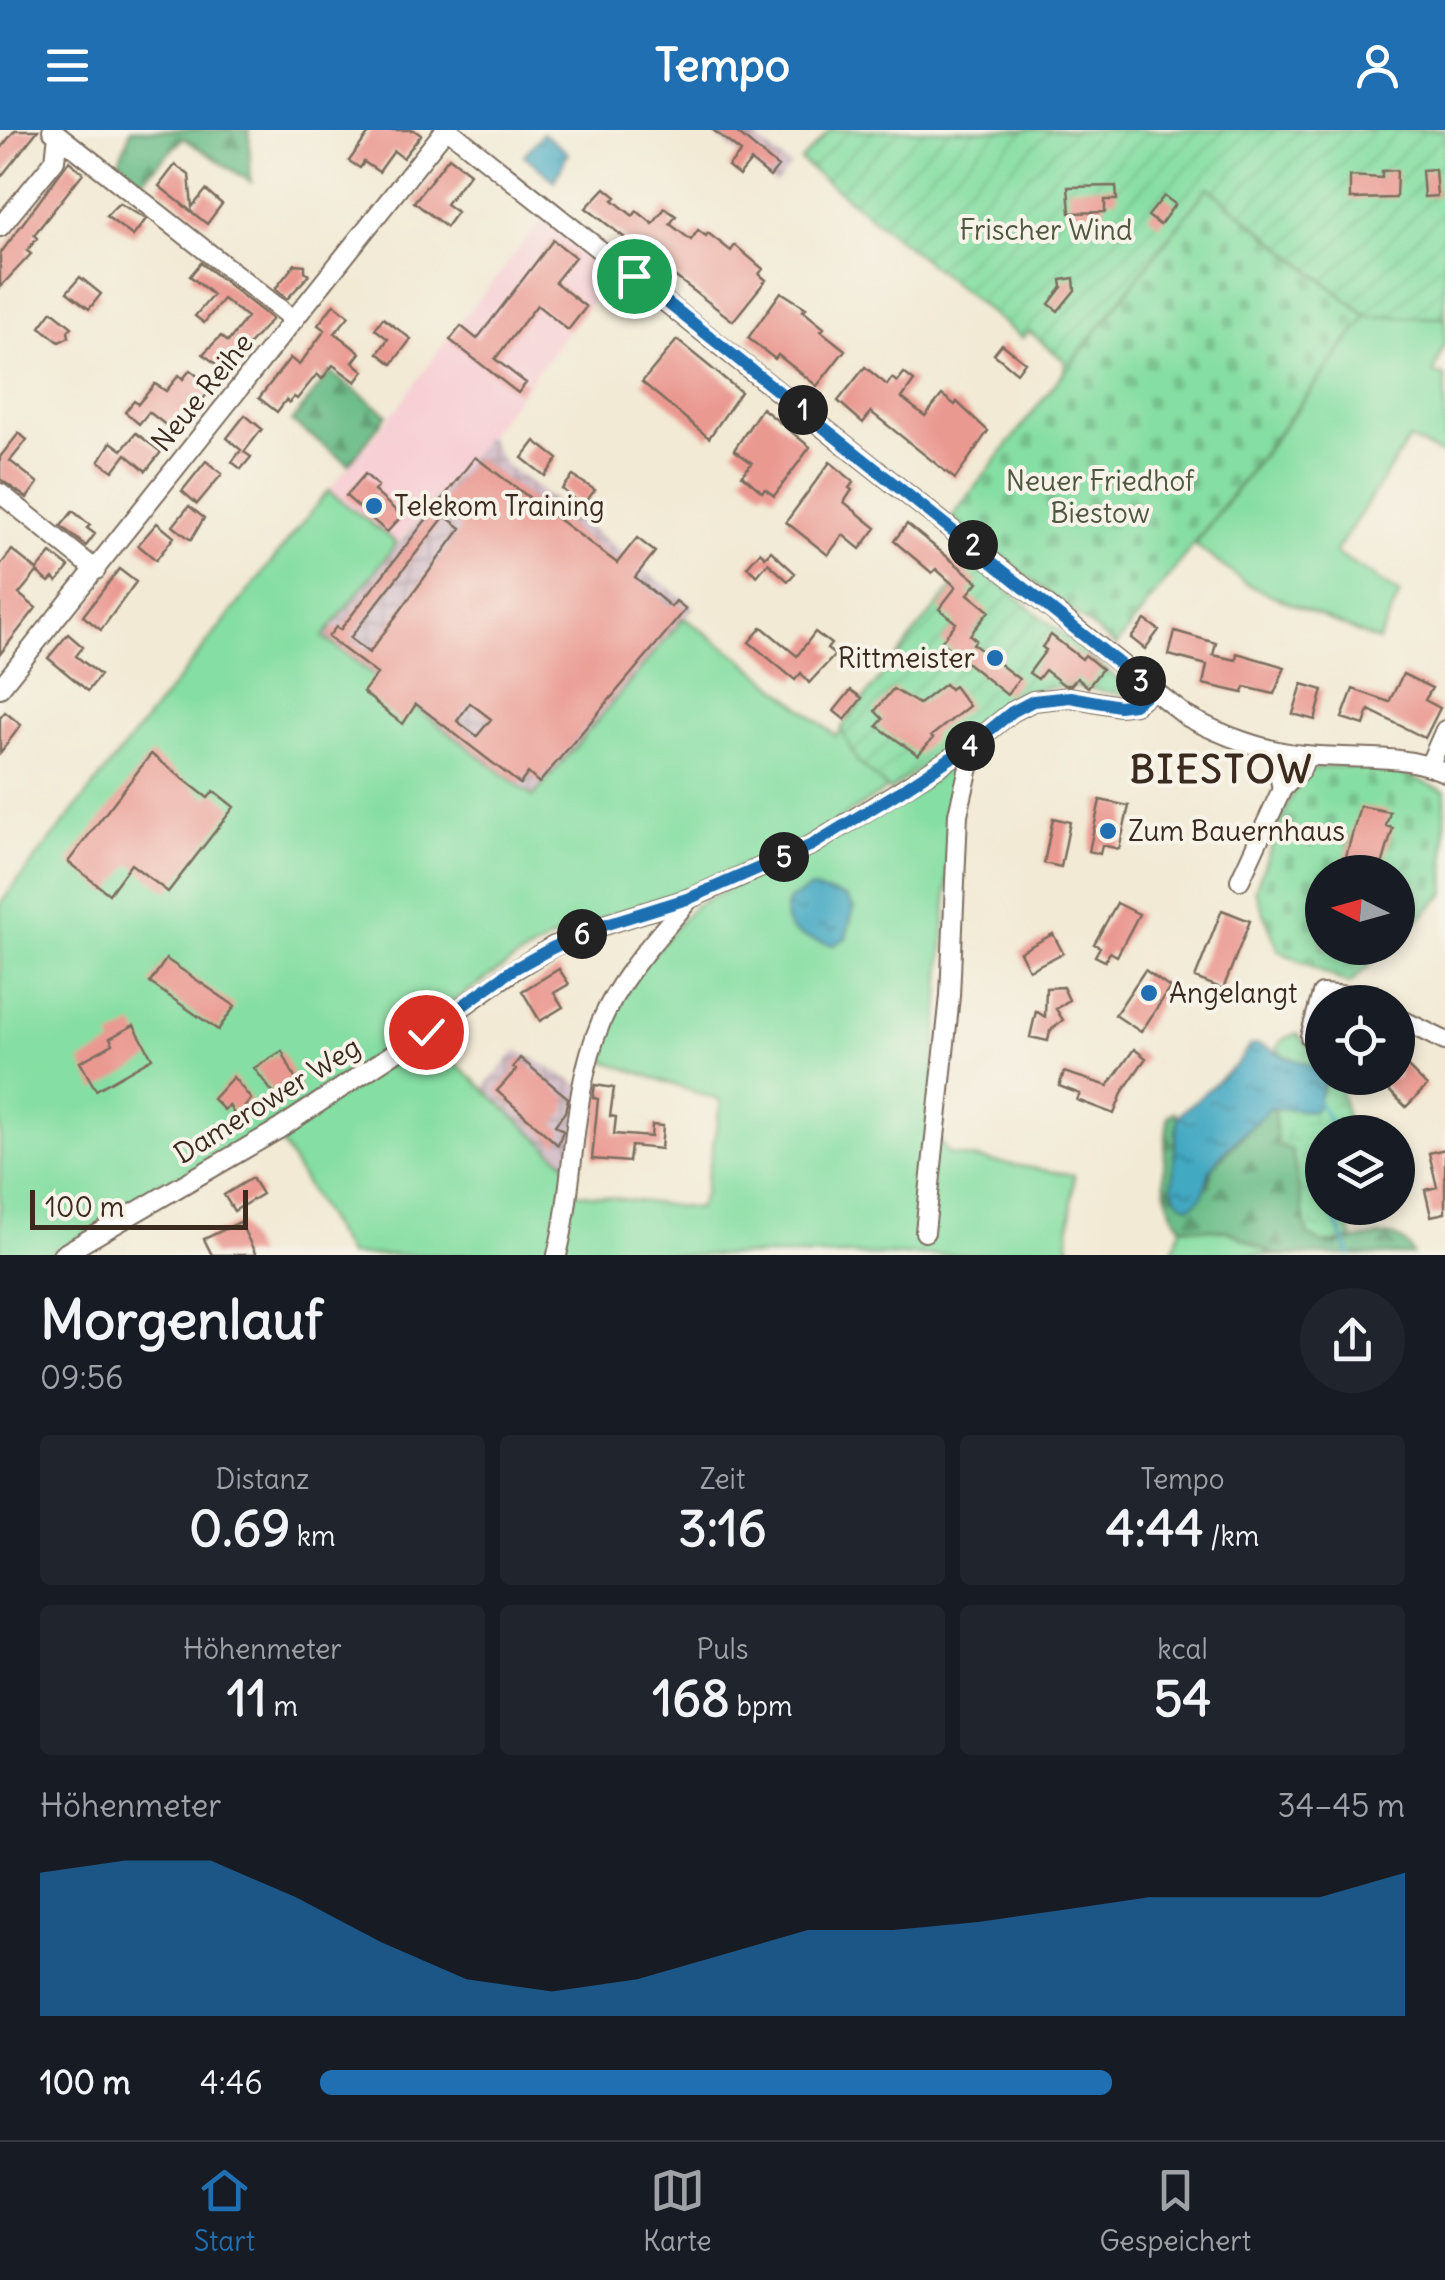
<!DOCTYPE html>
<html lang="de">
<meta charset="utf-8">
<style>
body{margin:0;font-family:Delius,sans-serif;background:#20242c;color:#f1f3f6;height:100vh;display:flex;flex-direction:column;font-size:38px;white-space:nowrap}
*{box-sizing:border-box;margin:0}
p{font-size:32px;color:#9ea1a6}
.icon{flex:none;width:55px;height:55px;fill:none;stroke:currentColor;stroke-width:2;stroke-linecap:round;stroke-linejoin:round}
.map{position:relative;height:1125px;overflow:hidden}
.details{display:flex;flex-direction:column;background:#171b24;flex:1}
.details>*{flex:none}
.needle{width:65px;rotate:275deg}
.tools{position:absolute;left:1305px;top:725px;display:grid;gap:20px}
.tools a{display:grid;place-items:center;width:110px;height:110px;border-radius:50%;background:#171b24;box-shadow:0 5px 15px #0003;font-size:50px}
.scale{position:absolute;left:30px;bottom:25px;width:218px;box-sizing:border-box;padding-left:10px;border:5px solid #3b2a1e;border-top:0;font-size:28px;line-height:35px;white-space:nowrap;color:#3b2a1e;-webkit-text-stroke:8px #f7f3e8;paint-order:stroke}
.pin{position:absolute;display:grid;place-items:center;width:85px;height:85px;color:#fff;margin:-42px;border:5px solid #fff;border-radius:50%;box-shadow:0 2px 10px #0007}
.km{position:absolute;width:50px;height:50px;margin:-25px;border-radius:50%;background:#222;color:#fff;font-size:28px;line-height:50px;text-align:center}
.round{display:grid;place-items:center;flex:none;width:105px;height:105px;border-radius:52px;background:#20242c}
.summary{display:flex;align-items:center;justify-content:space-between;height:170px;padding:0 40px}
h1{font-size:55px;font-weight:800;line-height:75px}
.metrics{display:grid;grid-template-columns:repeat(3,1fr);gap:15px;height:170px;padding:10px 40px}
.metrics div{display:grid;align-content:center;border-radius:10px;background:#20242c;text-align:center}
.metrics b{font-size:50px;font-weight:800}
.metrics small{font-size:28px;font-weight:400}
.metrics p{font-size:28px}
.chart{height:280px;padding:20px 40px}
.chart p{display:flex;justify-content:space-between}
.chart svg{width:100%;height:180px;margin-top:10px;fill:#1f6fb2;opacity:.7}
ul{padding:0 40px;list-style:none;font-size:32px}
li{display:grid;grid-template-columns:160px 120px 1fr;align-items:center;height:75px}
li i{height:25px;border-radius:12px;background:#1f6fb2}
header{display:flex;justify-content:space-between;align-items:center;height:130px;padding:0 40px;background:#1f6fb2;color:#fff;font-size:45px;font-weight:800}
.menu{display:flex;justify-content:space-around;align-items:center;height:140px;border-top:2px solid #363941;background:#171b24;font-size:28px;color:#9ea1a6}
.menu a{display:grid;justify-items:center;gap:5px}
.menu .selected{color:#1f6fb2}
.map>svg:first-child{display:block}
.built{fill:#f7cfd5}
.industrial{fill:url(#industrial-grid)}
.grass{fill:#85dea3;stroke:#608460;stroke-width:2.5}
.forest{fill:url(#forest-firs);stroke:#547454;stroke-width:2.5}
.wetland{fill:url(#wetland-marsh);stroke:#608460;stroke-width:2.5}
.cemetery{fill:url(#cemetery-stones);stroke:#608460;stroke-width:2.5}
.garden{fill:url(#garden-furrows);stroke:#608460;stroke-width:2.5}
.water{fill:url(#water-ripples);stroke:#3e6a70;stroke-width:2.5}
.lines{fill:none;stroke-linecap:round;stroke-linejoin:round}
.stream{stroke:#42a9c2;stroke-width:4}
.building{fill:#ea9991;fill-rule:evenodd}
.street-casing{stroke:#7b6d5e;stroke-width:22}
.street{stroke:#fff;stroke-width:18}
.route-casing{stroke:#fff;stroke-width:20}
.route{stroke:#1f6fb2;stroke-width:12}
.poi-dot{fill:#1f6fb2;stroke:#f7f3e8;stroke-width:4}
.labels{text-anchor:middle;stroke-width:8;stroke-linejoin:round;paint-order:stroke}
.park-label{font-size:28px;fill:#4e573f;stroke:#f7f3e8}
.street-label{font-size:28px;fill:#3b2a1e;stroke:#f7f3e8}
.poi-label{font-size:28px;fill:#3b2a1e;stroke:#f7f3e8;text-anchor:start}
.district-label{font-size:38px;font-weight:bold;letter-spacing:2.5px;fill:#3b2a1e;stroke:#f7f3e8}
</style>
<header><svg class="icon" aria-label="menu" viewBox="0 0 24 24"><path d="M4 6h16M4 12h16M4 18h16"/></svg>Tempo<svg class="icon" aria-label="person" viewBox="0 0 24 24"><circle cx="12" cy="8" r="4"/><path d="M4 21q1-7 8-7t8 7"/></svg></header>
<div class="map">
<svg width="1445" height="1125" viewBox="0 0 1445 1125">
<defs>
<pattern id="industrial-grid" width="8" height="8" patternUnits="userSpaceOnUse" patternTransform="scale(2.5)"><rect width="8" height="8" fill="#d2bdc8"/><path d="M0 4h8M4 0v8" fill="none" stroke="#ac9aa2"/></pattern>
<pattern id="forest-firs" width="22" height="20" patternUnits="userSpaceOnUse" patternTransform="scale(2.5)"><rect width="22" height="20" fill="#6cbd89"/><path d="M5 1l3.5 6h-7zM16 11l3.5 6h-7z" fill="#5a9a6f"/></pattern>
<pattern id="wetland-marsh" width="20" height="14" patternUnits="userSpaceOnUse" patternTransform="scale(2.5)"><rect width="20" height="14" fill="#85dea3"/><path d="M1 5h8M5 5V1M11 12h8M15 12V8" fill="none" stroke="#74bf8c"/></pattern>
<pattern id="cemetery-stones" width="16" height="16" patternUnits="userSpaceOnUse" patternTransform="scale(2.5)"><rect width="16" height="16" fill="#85dea3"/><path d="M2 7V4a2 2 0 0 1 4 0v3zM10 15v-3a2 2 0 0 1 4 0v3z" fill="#74bf8c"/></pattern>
<pattern id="garden-furrows" width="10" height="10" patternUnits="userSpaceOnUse" patternTransform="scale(2.5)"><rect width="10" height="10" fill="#85dea3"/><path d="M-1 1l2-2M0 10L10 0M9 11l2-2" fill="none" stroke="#74bf8c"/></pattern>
<pattern id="water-ripples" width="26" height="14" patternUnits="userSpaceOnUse" patternTransform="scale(2.5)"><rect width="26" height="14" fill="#42a9c2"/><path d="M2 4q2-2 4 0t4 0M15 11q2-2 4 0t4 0" fill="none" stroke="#388a9d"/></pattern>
</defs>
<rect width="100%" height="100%" fill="#f7f3e8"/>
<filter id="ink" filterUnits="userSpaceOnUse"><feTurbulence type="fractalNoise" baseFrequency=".01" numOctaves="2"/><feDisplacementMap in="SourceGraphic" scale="20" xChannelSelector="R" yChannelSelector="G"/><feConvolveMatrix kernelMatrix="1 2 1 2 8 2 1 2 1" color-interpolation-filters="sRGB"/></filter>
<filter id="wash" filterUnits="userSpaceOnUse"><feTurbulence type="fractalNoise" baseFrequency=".0048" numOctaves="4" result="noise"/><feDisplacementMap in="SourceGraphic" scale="40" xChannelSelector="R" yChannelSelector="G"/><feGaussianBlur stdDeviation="2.25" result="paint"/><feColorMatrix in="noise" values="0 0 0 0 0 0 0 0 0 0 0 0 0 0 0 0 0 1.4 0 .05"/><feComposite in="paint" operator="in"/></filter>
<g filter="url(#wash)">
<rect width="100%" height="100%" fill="#f2ead5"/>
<path class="built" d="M544,88L614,143L487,306L397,413L328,361L398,277L453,201Z"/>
<path class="industrial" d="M708,0H745L791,36L776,54Z
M487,306L504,333L694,477L533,667L323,506Z
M517,920L584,957L571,1038L484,957Z"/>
<path class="grass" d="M1367,186L1445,188V212L1434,243L1445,247V326L1409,309L1335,423L1400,464L1378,511L1248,455L1195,415Z
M328,361L397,413L323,507L533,667L684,488L743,530L836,606L844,597L933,608L945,622L809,709L680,761L564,802L508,834L276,993L49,1125H0V774Z
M963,628L952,686L931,997L948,1024L1074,1045L1068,1117L1129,1125H348L277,1006L428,908L571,1038L567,1062L698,1079L704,1065L721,971L596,928L606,893L632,848L694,776L900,672Z
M1181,1096L1229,1101L1274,1125H1172Z"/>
<path class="forest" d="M131,0H249L251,52L183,8L141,52L119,31Z
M330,242L387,284L349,334L292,292Z
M1270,978H1274L1277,1014L1292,1020L1307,1104C1312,1107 1316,1111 1321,1112C1352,1121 1396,1084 1413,1125H1274L1229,1101L1181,1096C1156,1063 1165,1025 1168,986L1174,982L1178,986L1172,1058L1209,1056L1212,1038Z"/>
<path class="wetland" d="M1297,904L1322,928V945C1310,929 1289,933 1277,919L1282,910Z
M1324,948H1338L1350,1002H1322V1078H1347L1345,1087L1353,1109L1323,1114L1307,1104L1292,1020L1277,1014L1274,978L1314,981L1325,952Z"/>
<path class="cemetery" d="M1208,56L1367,186L1116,516L952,387Z
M1336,636L1394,640L1445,661V764L1398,809V742H1322V818H1388L1349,854L1279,821L1255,760L1291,666L1310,639Z"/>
<path class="garden" d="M830,0H1445V188L1367,186L1208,57L1064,243L1065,231L1029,201L1022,208L801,31Z
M974,432L1128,558L1122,565C1089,557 1049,551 1017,566L890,661L857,631L841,599L915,503Z"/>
<path class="water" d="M543,3L568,23L555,51L524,25Z
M811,758L846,767L854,778L846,808L834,815C809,809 774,805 789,770Z
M1257,914C1269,917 1276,922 1286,927C1304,934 1317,933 1325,952L1314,981L1270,978C1254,995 1224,1018 1213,1036C1204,1051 1209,1067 1190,1076C1179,1072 1176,1068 1172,1058L1178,986L1239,932L1249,916Z"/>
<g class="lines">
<path class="stream" d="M1318,971L1335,1002
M1338,1078L1335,1089L1350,1125"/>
</g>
<g id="blocks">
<path class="building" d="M15,0H38L0,48V19Z
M371,0H414L421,5L403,28L394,21L379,42L364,32L360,38L349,31Z
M713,0H734L778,37L770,47L751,31L739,46L728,37L741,22Z
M449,27L470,43L446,74L457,82L446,97L414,72Z
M69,31L83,43L34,105L37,108L27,121L31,124L0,157V124Z
M175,35L189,45L192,77L206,60L222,74L207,94L159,56Z
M1435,39L1437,66L1424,67L1422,40Z
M1397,40L1396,68L1350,69V46L1382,48V41Z
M1116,56L1117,70H1105V82L1070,83L1068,57Z
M605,58L616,67L613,70L633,86L637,81L653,94L665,78L676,86L670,94L691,110L698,100L706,106L708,103L731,121L735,115L763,139L759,144L766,150L733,191L586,78Z
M1164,66L1175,74L1160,95L1148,86Z
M119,73L146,89L133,106L106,86Z
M553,110L575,127L555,152L586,177L568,200L537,175L495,229L526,253L518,263L450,210L461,196L477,209Z
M201,133L272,189L225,241L203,224L221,206L228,212L247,187L223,169L204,193L195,186L213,165L190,146Z
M295,134L305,135V141L309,145L287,169L275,159Z
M80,147L101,164L89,179L67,162Z
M1074,148L1075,160L1058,181L1049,174L1062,157L1061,150Z
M781,162L806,178L803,181L824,198L821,201L845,220L817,256L778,225L775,229L748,208Z
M334,174L349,186L335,203L360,223L353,232L364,241L356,252L333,235L322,249L317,244L297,269L294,267L289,273L286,270L277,282L259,268L290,228L299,235L325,200L318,195Z
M52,181L72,197L68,201L69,207L59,212L40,197Z
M383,188L411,209L392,234L378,223L388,209L375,199Z
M677,210L741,262L709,308L642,252Z
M1002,214L1025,232L1017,243L994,224Z
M865,237L887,255L892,248L897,252L904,243L914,251L902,268L925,286L942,265L955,275L957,272L988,301L955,349L871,282L863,293L838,271Z
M190,240L212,258L178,300L170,293L167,296L149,282L139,294L125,282L134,271L138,274L155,254L166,261L179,245L183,249Z
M762,278L810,317L774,366L765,359L762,362L742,345L752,333L734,320Z
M245,285L262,299L244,322L251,327L241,339L232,332L241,320L227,308Z
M19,303L27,310L10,331L38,353L27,368L0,349V327Z
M136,303L161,322L146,341L126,324L113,341L99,331L111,312L122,320Z
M535,311L558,329L545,346L522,328Z
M475,327L617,433L637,408L655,422L635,447L671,477L676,471L686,479L539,653L528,643L520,654L416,574L403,594L392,586L363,562L377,544L328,507L336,497L340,500ZM445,386L461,398L369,523L350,508ZM470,573L491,589L477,606L457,591Z
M206,331L222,344L197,374L182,361Z
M830,332L854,352L849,358L852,360L844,372L876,398L860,419L843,405L828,425L786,392Z
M365,344L378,356L374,361L402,386L387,402L346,366Z
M573,346L595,360L582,376L562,359Z
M189,376L204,388L191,410L173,396Z
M73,381L90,395L87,398L95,404L86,416L61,396Z
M157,393L174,407L156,430L138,415Z
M907,394L978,452L968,464L989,481L970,505L976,510L973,514L1019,549L1007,565L941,512L956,493L939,479L956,457L936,439L932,443L894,411Z
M12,420L37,440L51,423L69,437L57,452L53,448L49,452L37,442L19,464L36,478L0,524V436Z
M771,421L795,443L788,451L768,433L757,446L747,437L760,422L765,427Z
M119,439L136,452L101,500L83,486Z
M1145,490L1159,500L1145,519L1131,508Z
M762,497L797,526L815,502L831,514L827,519L835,525L809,553L801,543L795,550L749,512Z
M1175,501L1216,513L1213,525L1236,530L1237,523L1285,537L1274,564L1245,557L1243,563L1203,554L1207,535L1169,525Z
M68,504L83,517L76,526L100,545L88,561L48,528Z
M1051,505L1082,529L1085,525L1102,539L1088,557L1077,548L1071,555H1064L1045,540L1038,549L1029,543L1046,520L1042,517Z
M1403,544L1432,558L1425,570L1440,578L1425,608L1369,580L1364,595L1342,588L1353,559L1389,572Z
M945,554L950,559L954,556L969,576L931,606L933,608L918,625L877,596L883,589L875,581L893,559L919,574Z
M1302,554L1323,560L1315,590L1293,584Z
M851,560L862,568L845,590L834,581Z
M5,582L21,595L0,623V588Z
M151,624L208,668L214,661L234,677L168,762L131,734L109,764L68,732Z
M1100,670L1129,676L1119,719L1102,715L1100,724L1089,721Z
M1360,676L1390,682L1386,696L1393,698L1380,742L1342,741Z
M1053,688L1070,692L1061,737L1044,733Z
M1117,773L1139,784L1117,826L1110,822L1105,831L1095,826L1100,817L1094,814Z
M1222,780L1250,791L1223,859L1195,848Z
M1053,804L1063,823L1029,840L1020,822Z
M166,829L235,876L218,900L150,853Z
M559,839L569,854L554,863L563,877L540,891L522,861Z
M1145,840L1170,858L1141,902L1115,885Z
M1063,857L1069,870L1056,879L1063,890L1050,901L1048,911L1030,907L1036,881L1045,887L1046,858Z
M134,895L152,928L96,960L80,932L113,914L110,908Z
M1134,919L1146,928L1123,961L1114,984L1077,970L1080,964L1059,956L1064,942L1108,956Z
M282,921L300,959L280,972L254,938Z
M1398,927L1427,956L1406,977L1376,948H1398Z
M520,928L568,968L565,982L555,995L563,1001L558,1015L497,961L516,940L513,937Z
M233,947L251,969L236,988L229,975L224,980L213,969Z
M595,955L614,958L610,986L616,987L614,1004L651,1007L652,995L663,996L661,1019L631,1016L629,1032L592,1029L598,969L593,968Z
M1445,1019V1083L1431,1086L1425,1060L1437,1057L1429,1023Z
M252,1048L262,1064L234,1081L224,1065Z
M240,1092L256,1125H212L204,1109Z"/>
</g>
</g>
<g filter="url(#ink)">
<use href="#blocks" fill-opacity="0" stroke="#7b6d5e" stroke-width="2.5"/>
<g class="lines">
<defs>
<path id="street" d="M52,0L294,190
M449,0L1186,586C1221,605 1265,622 1305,625C1355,630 1397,622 1445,642
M0,97L55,30L58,5
M0,363L96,440
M0,558L445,0
M1429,636L1445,600
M1282,659L1301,640L1307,625
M1240,750L1282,659L1274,620
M1398,888L1445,911
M1310,907L1322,864L1351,866L1366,872
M925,1102L950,866L958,684L975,612
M62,1125L279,999L426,902L513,841L552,817L594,798L691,768L812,715L928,643L975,612L1012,582L1033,571L1070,567L1119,576L1135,574L1152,560
M557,1125C576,1049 570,965 601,892C621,845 658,807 690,768"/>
</defs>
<use href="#street" class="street-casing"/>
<use href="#street" class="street"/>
</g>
</g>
<g class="lines" filter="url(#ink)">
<defs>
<path id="route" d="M426,902L512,840L552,818L594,798L690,768L812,715L899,662L975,612L1012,582L1033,571L1070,567L1119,576L1134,574L1152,560L634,146"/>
</defs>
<use href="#route" class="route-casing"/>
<use href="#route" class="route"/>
</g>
<g class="poi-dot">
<circle cx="374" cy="376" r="10"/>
<circle cx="995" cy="528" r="10"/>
<circle cx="1108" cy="701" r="10"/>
<circle cx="1149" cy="863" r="10"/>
</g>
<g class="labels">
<g class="park-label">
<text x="1046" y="110">Frischer Wind</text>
<text x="1100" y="361">Neuer Friedhof<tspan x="1100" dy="32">Biestow</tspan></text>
</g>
<g class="street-label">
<text transform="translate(202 262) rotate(-51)" y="10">Neue Reihe</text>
<text transform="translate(267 970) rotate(-32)" y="10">Damerower Weg</text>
</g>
<g class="poi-label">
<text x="394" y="386">Telekom Training</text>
<text x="975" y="538" text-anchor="end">Rittmeister</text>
<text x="1128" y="711">Zum Bauernhaus</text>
<text x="1169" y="873">Angelangt</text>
</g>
<g class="district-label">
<text x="1222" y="653">BIESTOW</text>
</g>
</g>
</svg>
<div class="tools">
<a><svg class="needle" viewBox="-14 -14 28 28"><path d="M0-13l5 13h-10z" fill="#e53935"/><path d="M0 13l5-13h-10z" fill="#9ea1a6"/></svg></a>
<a><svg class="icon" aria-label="locate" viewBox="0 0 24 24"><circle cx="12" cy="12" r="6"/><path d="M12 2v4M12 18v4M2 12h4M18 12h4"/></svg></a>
<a><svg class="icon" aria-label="layers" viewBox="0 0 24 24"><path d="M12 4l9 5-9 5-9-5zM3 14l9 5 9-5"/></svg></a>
</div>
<div class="scale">100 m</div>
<div class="pin" style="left:634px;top:146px;background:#1e9e55"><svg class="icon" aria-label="arrive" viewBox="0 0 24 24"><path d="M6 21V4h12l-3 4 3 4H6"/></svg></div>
<div class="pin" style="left:426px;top:902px;background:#d93025"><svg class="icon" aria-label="check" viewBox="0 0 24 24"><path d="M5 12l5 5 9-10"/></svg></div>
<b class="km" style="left:803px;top:280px">1</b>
<b class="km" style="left:973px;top:415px">2</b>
<b class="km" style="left:1141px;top:551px">3</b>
<b class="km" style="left:970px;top:616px">4</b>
<b class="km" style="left:784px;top:727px">5</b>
<b class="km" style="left:582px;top:804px">6</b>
</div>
<section class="details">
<div class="summary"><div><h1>Morgenlauf</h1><p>09:56</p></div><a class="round"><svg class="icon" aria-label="share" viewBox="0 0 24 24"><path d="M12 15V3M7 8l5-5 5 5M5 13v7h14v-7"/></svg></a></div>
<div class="metrics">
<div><p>Distanz</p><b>0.69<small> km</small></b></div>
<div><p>Zeit</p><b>3:16</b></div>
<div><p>Tempo</p><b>4:44<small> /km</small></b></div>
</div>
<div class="metrics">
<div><p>Höhenmeter</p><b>11<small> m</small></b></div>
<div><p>Puls</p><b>168<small> bpm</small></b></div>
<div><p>kcal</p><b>54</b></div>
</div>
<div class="chart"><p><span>Höhenmeter</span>34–45 m</p>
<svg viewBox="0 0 160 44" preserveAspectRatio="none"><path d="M0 44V9L10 6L20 6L30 15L40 26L50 35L60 38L70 35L80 29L90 23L100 23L110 21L120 18L130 15L140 15L150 15L160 9V44z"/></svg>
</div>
<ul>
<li><b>100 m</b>4:46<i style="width:73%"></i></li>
</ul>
</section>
<nav class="menu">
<a class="selected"><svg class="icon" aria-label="home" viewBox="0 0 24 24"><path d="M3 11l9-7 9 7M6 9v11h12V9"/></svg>Start</a>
<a><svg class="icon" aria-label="map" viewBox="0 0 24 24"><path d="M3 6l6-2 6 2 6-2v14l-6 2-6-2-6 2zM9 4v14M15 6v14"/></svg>Karte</a>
<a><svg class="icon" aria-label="saved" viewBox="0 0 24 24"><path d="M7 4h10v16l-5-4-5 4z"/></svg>Gespeichert</a>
</nav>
